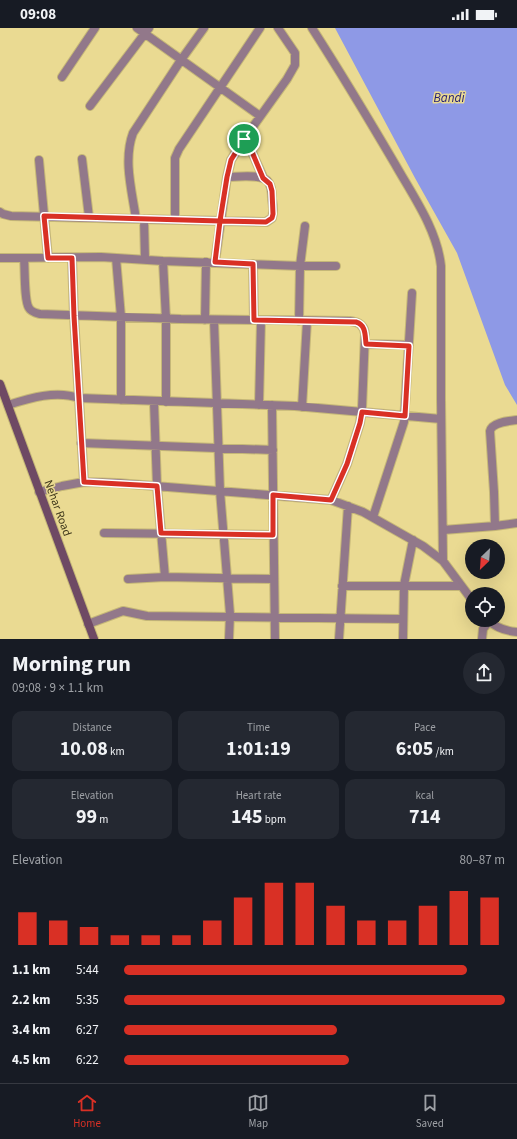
<!DOCTYPE html>
<meta charset="utf-8">
<style>
body{margin:0;font-family:"Source Sans 3",sans-serif;background:#242831;color:#f1f3f6;height:100vh;display:flex;flex-direction:column;font-size:15px;white-space:nowrap}
*{box-sizing:border-box;margin:0}
p{font-size:13px;color:#9ea1a6}
.icon{flex:none;width:22px;height:22px;fill:none;stroke:currentColor;stroke-width:2;stroke-linecap:round;stroke-linejoin:round}
.map{position:relative;height:611px;overflow:hidden}
.drawer{display:flex;flex-direction:column;background:#171b24;flex:1}
.drawer>*{flex:none}
.needle{width:26px;rotate:205deg}
.controls{position:absolute;left:465px;top:511px;display:grid;gap:8px}
.controls a{display:grid;place-items:center;width:40px;height:40px;border-radius:50%;background:#171b24;box-shadow:0 4px 16px #0002;font-size:20px}
.pin{position:absolute;display:grid;place-items:center;width:34px;height:34px;color:#fff;margin:-17px;border:2px solid #fff;border-radius:50%;box-shadow:0 1px 4px #0007}
.round{display:grid;place-items:center;flex:none;width:42px;height:42px;border-radius:21px;background:#242831}
.headline{display:flex;align-items:center;justify-content:space-between;height:68px;padding:0 12px}
h1{font-size:22px;font-weight:700;line-height:30px}
.metrics{display:grid;grid-template-columns:repeat(3,1fr);gap:6px;height:68px;padding:4px 12px}
.metrics div{display:grid;align-content:center;border-radius:10px;background:#242831;text-align:center}
.metrics b{font-size:20px;font-weight:700}
.metrics small{font-size:11px;font-weight:400}
.metrics p{font-size:11px}
.chart{height:112px;padding:8px 12px}
.chart p{display:flex;justify-content:space-between}
.chart svg{width:100%;height:72px;margin-top:4px;stroke:#d93025;stroke-width:6}
ul{padding:0 12px;list-style:none;font-size:13px}
li{display:grid;grid-template-columns:64px 48px 1fr;align-items:center;height:30px}
li i{height:10px;border-radius:5px;background:#d93025}
.status{display:flex;justify-content:space-between;align-items:center;height:28px;padding:0 20px;background:#171b24;direction:ltr}
.status svg{height:11px;fill:currentColor}
.tab-bar{display:flex;justify-content:space-around;align-items:center;height:56px;border-top:1px solid #363941;background:#171b24;font-size:11px;color:#9ea1a6}
.tab-bar a{display:grid;justify-items:center;gap:2px}
.tab-bar .selected{color:#d93025}
.map>svg:first-child{display:block}
.water{fill:#8e99e6}
.lines{fill:none;stroke-linecap:round;stroke-linejoin:round}
.street-casing{stroke:#c5b778;stroke-width:10}
.secondary-casing{stroke:#c5b778;stroke-width:10}
.street{stroke:#92788a;stroke-width:8}
.secondary{stroke:#6e4964;stroke-width:8}
.route-casing{stroke:#fff;stroke-width:8}
.route{stroke:#d93025;stroke-width:5}
.labels{text-anchor:middle;stroke-width:3;stroke-linejoin:round;paint-order:stroke}
.street-label{font-size:12px;fill:#40391c;stroke:#eada92}
.water-label{font-size:13px;font-style:italic;fill:#231e75;stroke:#eada92}
</style>
<div class="status"><b>09:08</b><svg viewBox="0 0 49 12"><path d="M0 12V9h3v3zM5 12V6h3v6zM10 12V3h3v9zM15 12V0h3v12zM26 1h20v11H26zM47 4h2v5h-2z"/></svg></div>
<div class="map">
<svg width="517" height="611" viewBox="0 0 517 611">
<rect width="100%" height="100%" fill="#eada92"/>
<path class="water" d="M335,0H517V377L505,357L457,225L415,150Z"/>
<g class="lines">
<defs>
<path id="street" d="M137,0L260,88
M312,0C341,45 368,90 395,136C413,168 437,201 441,238V370L443,533
M62,49L95,0
M90,78L149,0
M244,111L247,113L263,149
M82,131L89,189
M39,132L48,230
M0,184L3,186L11,188L266,194L272,190C274,184 273,177 272,171C272,166 272,160 269,155C264,145 237,149 227,149
M136,191C132,163 123,132 133,105L181,32L204,0
M144,191L145,231
M175,192V130L179,121L260,0
M0,230L101,229L163,233L300,238H336
M24,230C25,240 24,273 29,280C31,284 36,285 40,286L181,291L350,293C359,294 364,297 365,306L362,381L360,395L347,436L331,472
M72,230L74,288L84,454
M116,230L121,289V372
M163,233L166,291V374
M215,234L227,149L231,132L244,111L287,51L295,37V25L278,0
M253,236L254,292
M205,292L206,234
M214,292L220,463L230,586L229,611
M299,293L300,238L305,198
M366,316L409,317
M154,374L157,458L165,549
M8,377C30,370 56,362 79,370L295,378L441,391
M259,377L261,292
M272,377L275,611
M302,379L307,293
M81,415L273,422
M39,464L62,458L84,454L117,455L331,472L363,484L423,518L443,533L472,572
M373,489L404,394L412,265
M495,498L494,464L490,403C492,394 509,393 517,392
M443,502L495,498L517,495
M104,505L273,507
M128,551L165,549L274,551
M342,558H461
M488,592C496,600 506,603 517,604
M88,596L123,583L147,588L403,591
M339,611L348,478
M403,611L404,557L413,512
M482,611L483,601L489,593"/>
<path id="secondary" d="M0,356L94,611"/>
</defs>
<use href="#street" class="street-casing"/>
<use href="#secondary" class="secondary-casing"/>
<use href="#street" class="street"/>
<use href="#secondary" class="secondary"/>
</g>
<g class="lines">
<defs>
<path id="route" d="M244,111L231,132L227,149L220,193L44,188L48,230H72L74,288L84,454L157,458L161,505L273,507V467L331,472L347,436L360,395L362,384L405,388L409,318L366,316C365,307 366,297 356,294L254,292L253,236L215,234L220,193L266,194L272,190L273,186L272,163L270,156L263,150L247,112L244,111"/>
</defs>
<use href="#route" class="route-casing"/>
<use href="#route" class="route"/>
</g>
<g class="labels">
<g class="street-label">
<text transform="translate(58 480) rotate(70)" y="4">Nehar Road</text>
</g>
<g class="water-label">
<text x="449" y="74">Bandi</text>
</g>
</g>
</svg>
<div class="controls">
<a><svg class="needle" viewBox="-14 -14 28 28"><path d="M0-13l5 13h-10z" fill="#e53935"/><path d="M0 13l5-13h-10z" fill="#9ea1a6"/></svg></a>
<a><svg class="icon" aria-label="locate" viewBox="0 0 24 24"><circle cx="12" cy="12" r="6"/><path d="M12 2v4M12 18v4M2 12h4M18 12h4"/></svg></a>
</div>
<div class="pin" style="left:244px;top:111px;background:#1e9e55"><svg class="icon" aria-label="arrive" viewBox="0 0 24 24"><path d="M6 21V4h12l-3 4 3 4H6"/></svg></div>
</div>
<section class="drawer">
<div class="headline"><div><h1>Morning run</h1><p>09:08 · 9 × 1.1 km</p></div><a class="round"><svg class="icon" aria-label="share" viewBox="0 0 24 24"><path d="M12 15V3M7 8l5-5 5 5M5 13v7h14v-7"/></svg></a></div>
<div class="metrics">
<div><p>Distance</p><b>10.08<small> km</small></b></div>
<div><p>Time</p><b>1:01:19</b></div>
<div><p>Pace</p><b>6:05<small> /km</small></b></div>
</div>
<div class="metrics">
<div><p>Elevation</p><b>99<small> m</small></b></div>
<div><p>Heart rate</p><b>145<small> bpm</small></b></div>
<div><p>kcal</p><b>714</b></div>
</div>
<div class="chart"><p><span>Elevation</span>80–87 m</p>
<svg viewBox="0 0 160 44" preserveAspectRatio="none"><path d="M5 44V24M15 44V29M25 44V33M35 44V38M45 44V38M55 44V38M65 44V29M75 44V15M85 44V6M95 44V6M105 44V20M115 44V29M125 44V29M135 44V20M145 44V11M155 44V15"/></svg>
</div>
<ul>
<li><b>1.1 km</b>5:44<i style="width:90%"></i></li>
<li><b>2.2 km</b>5:35<i style="width:100%"></i></li>
<li><b>3.4 km</b>6:27<i style="width:56%"></i></li>
<li><b>4.5 km</b>6:22<i style="width:59%"></i></li>
</ul>
</section>
<nav class="tab-bar">
<a class="selected"><svg class="icon" aria-label="home" viewBox="0 0 24 24"><path d="M3 11l9-7 9 7M6 9v11h12V9"/></svg>Home</a>
<a><svg class="icon" aria-label="map" viewBox="0 0 24 24"><path d="M3 6l6-2 6 2 6-2v14l-6 2-6-2-6 2zM9 4v14M15 6v14"/></svg>Map</a>
<a><svg class="icon" aria-label="saved" viewBox="0 0 24 24"><path d="M7 4h10v16l-5-4-5 4z"/></svg>Saved</a>
</nav>
